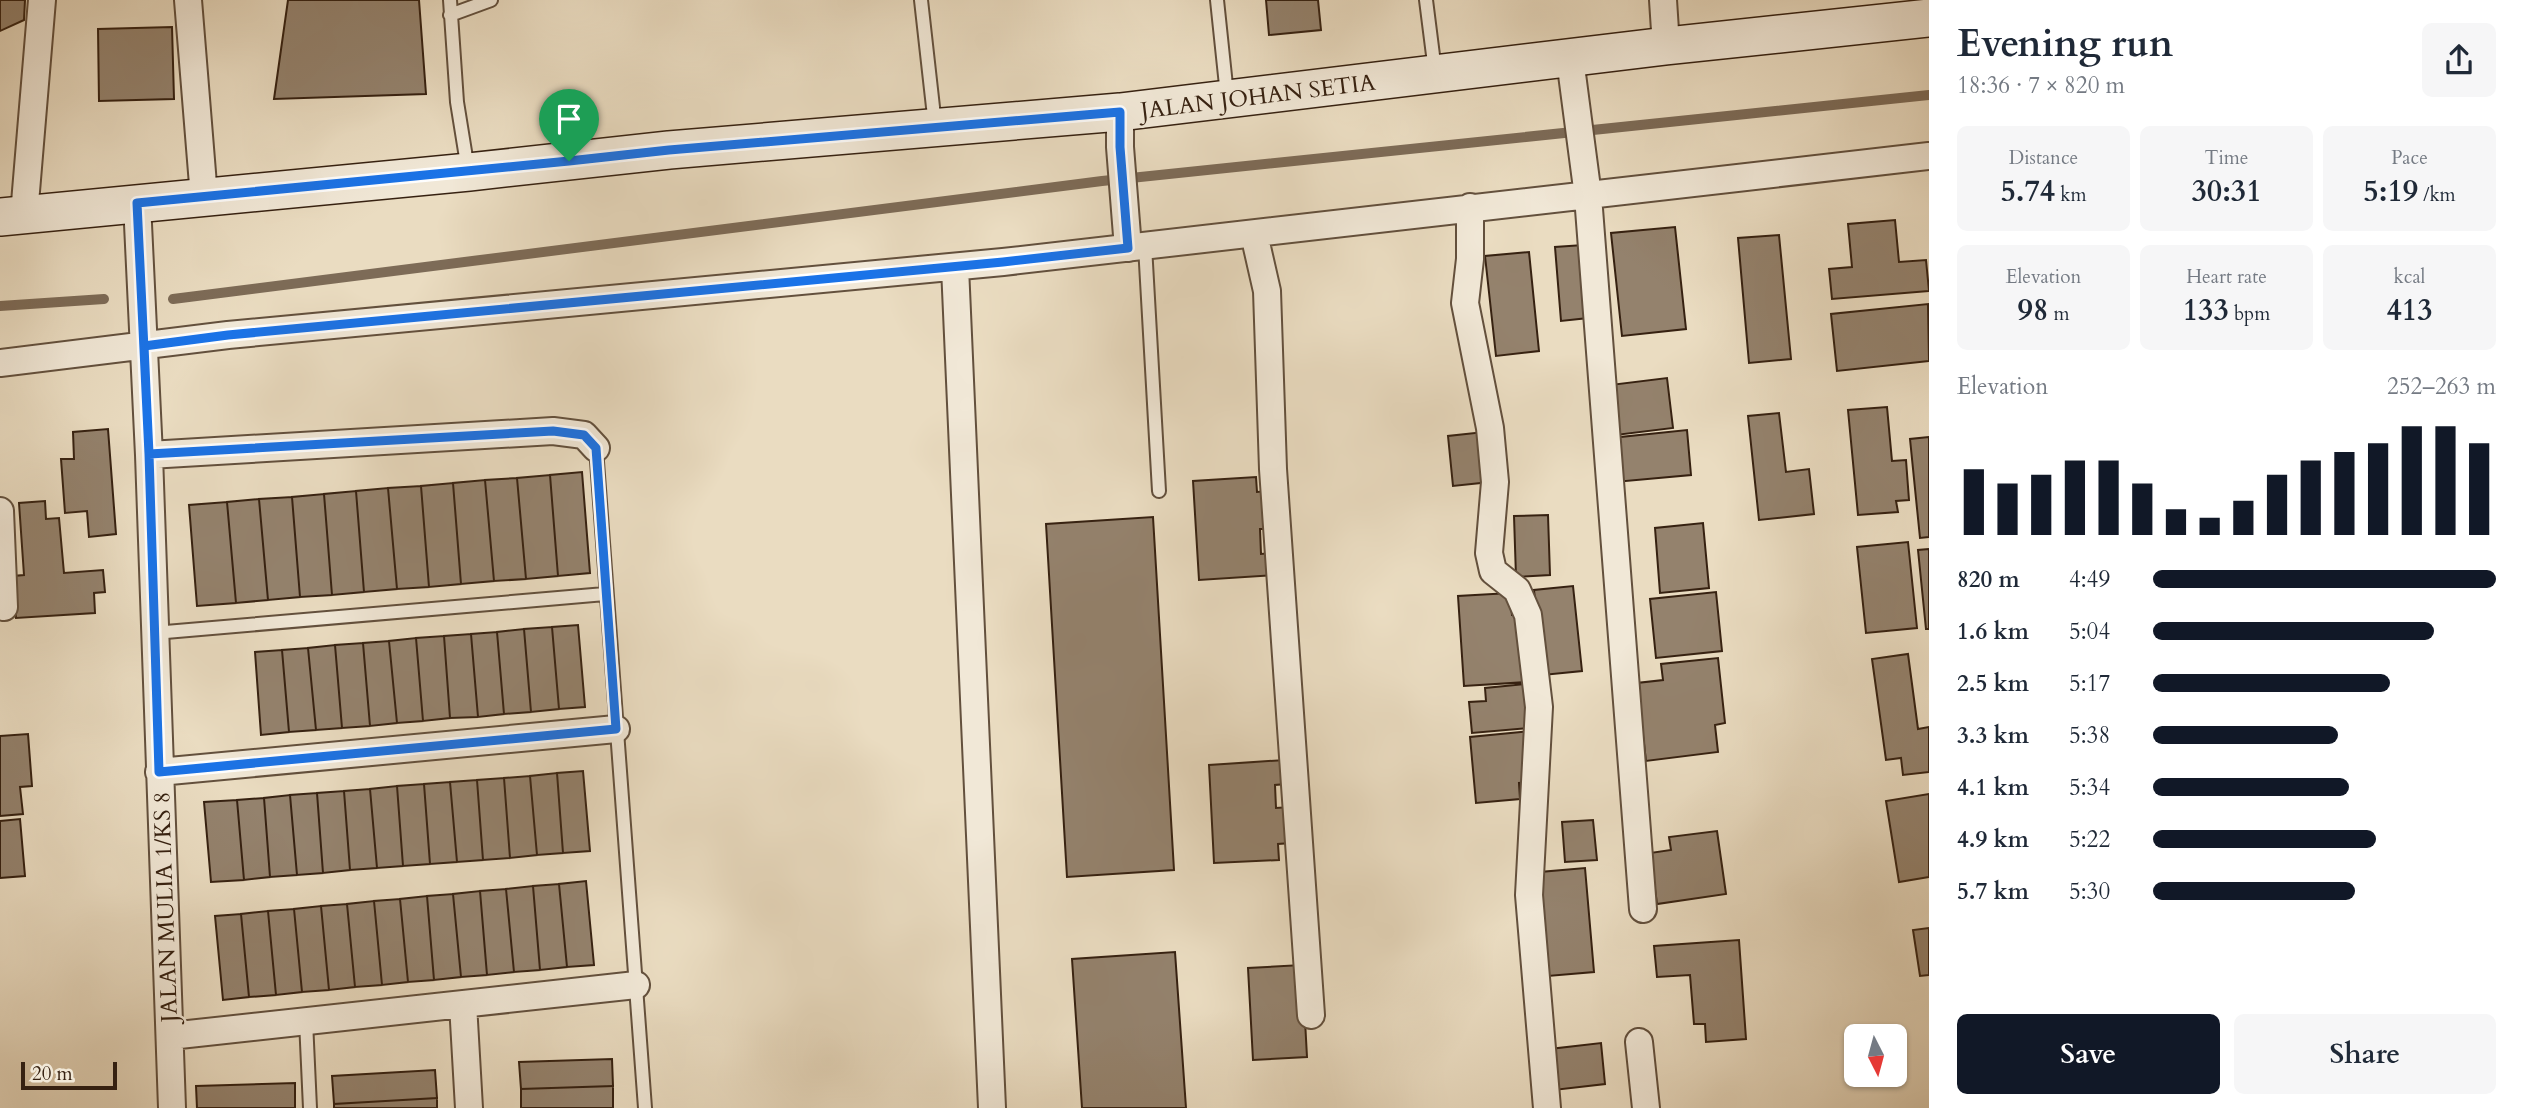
<!DOCTYPE html>
<meta charset="utf-8">
<style>
body{margin:0;font-family:Cardo,serif;background:#f6f6f7;color:#1f2937;height:100vh;display:flex;flex-direction:column;font-size:26px;white-space:nowrap}
*{box-sizing:border-box;margin:0}
p{font-size:23px;color:#747a83}
.icon{flex:none;width:38px;height:38px;fill:none;stroke:currentColor;stroke-width:2;stroke-linecap:round;stroke-linejoin:round}
.map{position:relative;flex:1;overflow:hidden}
.side{display:flex;flex-direction:column;background:#fff;width:595px}
.side>*{flex:none}
.needle{width:46px;rotate:174deg}
.tools{position:absolute;left:1844px;top:1024px;display:grid;gap:14px}
.tools a{display:grid;place-items:center;width:63px;height:63px;border-radius:10px;background:#fff;box-shadow:0 2px 5px #0004;font-size:35px}
.scale{position:absolute;left:21px;bottom:18px;width:96px;box-sizing:border-box;padding-left:7px;border:4px solid #362111;border-top:0;font-size:19px;line-height:24px;white-space:nowrap;color:#362111;-webkit-text-stroke:5px #f1e8d7;paint-order:stroke}
.pin{position:absolute;display:grid;place-items:center;width:60px;height:60px;color:#fff;margin:-72px -30px;border-radius:50% 50% 50% 0;rotate:-45deg;box-shadow:0 0 7px #0007}
.pin .icon{rotate:45deg}
.round{display:grid;place-items:center;flex:none;width:74px;height:74px;border-radius:10px;background:#f6f6f7}
.summary{display:flex;align-items:center;justify-content:space-between;height:119px;padding:0 28px}
h1{font-size:38px;font-weight:700;line-height:52px}
.stats{display:grid;grid-template-columns:repeat(3,1fr);gap:10px;height:119px;padding:7px 28px}
.stats div{display:grid;align-content:center;border-radius:10px;background:#f6f6f7;text-align:center}
.stats b{font-size:30px;font-weight:700}
.stats small{font-size:19px;font-weight:400}
.stats p{font-size:19px}
.chart{height:196px;padding:14px 28px}
.chart p{display:flex;justify-content:space-between}
.chart svg{width:100%;height:126px;margin-top:7px;stroke:#111827;stroke-width:6}
.primary-button{display:flex;gap:14px;margin-top:auto;padding:14px 28px}
.primary-button a{flex:1;height:80px;border-radius:10px;background:#111827;color:#fff;font-size:28px;font-weight:700;line-height:80px;text-align:center}
.primary-button a+a{background:#f6f6f7;color:#1f2937}
ul{padding:0 28px;list-style:none;font-size:23px}
li{display:grid;grid-template-columns:112px 84px 1fr;align-items:center;height:52px}
li i{height:18px;border-radius:9px;background:#111827}
main{display:flex;flex:1;min-height:0}
.map>svg:first-child{display:block}
.lines{fill:none;stroke-linecap:round;stroke-linejoin:round}
.stream{stroke:#7d6b57;stroke-width:10}
.building{fill:#94826d;stroke:#362111;stroke-width:2}
.service-casing{stroke:#63503d;stroke-width:16}
.minor-casing{stroke:#63503d;stroke-width:30}
.secondary-casing{stroke:#362111;stroke-width:40}
.service{stroke:#f1e8d7;stroke-width:12}
.minor{stroke:#f1e8d7;stroke-width:26}
.secondary{stroke:#f1e8d7;stroke-width:37}
.route-casing{stroke:#fff;stroke-width:14}
.route{stroke:#1a73e8;stroke-width:9}
.labels{text-anchor:middle;stroke-width:5;stroke-linejoin:round;paint-order:stroke}
.street-label{font-size:23px;fill:#362111;stroke:#f1e8d7}
</style>
<main>
<div class="map">
<svg width="1929" height="1108" viewBox="0 0 1929 1108">
<rect width="100%" height="100%" fill="#eadcc1"/>
<filter id="stains"><feTurbulence type="fractalNoise" baseFrequency=".00286" numOctaves="4"/><feColorMatrix values="0 0 0 0 .2 0 0 0 0 .09 0 0 0 0 .02 0 0 0 .5 -.17"/></filter>
<radialGradient id="worn" r=".72"><stop offset=".6" stop-color="#630" stop-opacity="0"/><stop offset="1" stop-color="#630" stop-opacity=".3"/></radialGradient>
<g class="lines">
<path class="stream" d="M173,299L1102,181L1929,95
M0,306L104,299"/>
</g>
<path class="building" d="M0,0H25L24,20L0,31Z
M288,0H419L426,94L274,99Z
M1266,0H1318L1321,30L1269,35Z
M172,27L174,99L99,101L98,29Z
M1895,220L1899,262L1926,260L1929,291L1832,299L1829,269L1852,267L1848,224Z
M1675,227L1686,329L1622,336L1611,233Z
M1779,235L1791,359L1749,363L1738,238Z
M1583,245L1588,318L1561,321L1555,247Z
M1529,252L1539,351L1496,356L1485,256Z
M1928,304L1929,361L1837,371L1831,314Z
M1667,378L1673,428L1616,435L1610,385Z
M1887,407L1892,461L1906,460L1909,500L1896,501L1898,512L1858,515L1848,410Z
M1779,413L1786,472L1809,469L1814,514L1759,520L1748,416Z
M108,429L116,534L89,537L87,511L65,513L61,459H74L73,432Z
M1687,430L1691,475L1615,482L1611,438Z
M1484,432L1490,482L1453,486L1448,436Z
M1929,437V537L1920,538L1910,439Z
M582,472L590,573L558,576L550,475Z
M550,475L558,576L526,579L517,478Z
M1256,477L1257,492L1269,491L1271,529H1260L1261,554L1273,553L1275,575L1199,580L1193,481Z
M517,478L526,579L494,581L485,480Z
M485,480L494,581L461,584L453,483Z
M453,483L461,584L429,587L421,486Z
M421,486L429,587L397,589L388,488Z
M388,488L397,589L364,592L356,491Z
M356,491L364,592L332,595L324,494Z
M324,494L332,595L300,597L292,497Z
M292,497L300,597L268,600L259,499Z
M259,499L268,600L236,603L227,502Z
M45,501L46,519L59,518L64,573L103,570L105,592L94,593L95,613L16,618L13,576L24,575L19,503Z
M227,502L236,603L197,606L189,505Z
M1548,515L1550,575L1516,577L1514,516Z
M1153,517L1174,870L1067,877L1046,524Z
M1703,523L1709,588L1660,593L1655,528Z
M1908,542L1917,628L1866,633L1857,547Z
M1929,549V629H1926L1918,550Z
M1573,586L1582,671L1543,675L1534,590Z
M1716,592L1722,651L1656,658L1650,599Z
M1510,593L1512,615L1523,614L1528,682L1464,686L1458,596Z
M578,625L585,707L559,709L552,627Z
M552,627L559,709L531,712L524,629Z
M524,629L531,712L504,714L497,632Z
M497,632L504,714L478,717L471,634Z
M471,634L478,717L450,718L444,636Z
M444,636L450,718L423,721L416,638Z
M416,638L423,721L397,723L389,641Z
M389,641L397,723L370,726L363,643Z
M363,643L370,726L342,728L335,645Z
M335,645L342,728L316,730L308,648Z
M308,648L316,730L289,732L282,650Z
M282,650L289,732L261,735L255,652Z
M1908,654L1918,729L1929,727V772L1903,775L1901,758L1886,760L1872,659Z
M1718,658L1725,723L1715,725L1718,752L1646,761L1637,683L1663,680L1661,664Z
M1525,684L1528,728L1472,733L1469,702L1486,701L1485,688Z
M1530,731L1534,782L1519,783L1520,799L1476,803L1470,737Z
M28,734L32,786L20,787L23,814L0,816V736Z
M1285,760L1286,784L1275,785L1276,808L1290,807L1291,843L1278,844L1279,860L1214,863L1209,765Z
M583,771L590,851L563,853L557,773Z
M557,773L563,853L537,855L530,776Z
M530,776L537,855L510,858L504,778Z
M504,778L510,858L483,860L477,780Z
M477,780L483,860L457,862L450,782Z
M450,782L457,862L430,864L424,784Z
M424,784L430,864L403,866L397,786Z
M397,786L403,866L377,868L370,789Z
M370,789L377,868L350,870L344,791Z
M344,791L350,870L323,873L317,793Z
M317,793L323,873L297,875L290,795Z
M1929,794V877L1899,882L1886,801Z
M290,795L297,875L270,877L264,798Z
M264,798L270,877L244,880L237,800Z
M237,800L244,880L211,882L204,802Z
M20,819L25,876L0,878V821Z
M1593,820L1597,860L1565,862L1562,822Z
M1717,831L1726,894L1657,904L1650,853L1671,850L1669,837Z
M1585,868L1594,972L1548,976L1540,872Z
M586,881L594,965L567,967L559,884Z
M559,884L567,967L540,970L533,886Z
M533,886L540,970L514,972L506,889Z
M506,889L514,972L487,975L480,891Z
M480,891L487,975L461,977L453,894Z
M453,894L461,977L434,980L427,896Z
M427,896L434,980L408,982L400,899Z
M400,899L408,982L382,985L374,901Z
M374,901L382,985L355,987L347,904Z
M347,904L355,987L329,990L321,906Z
M321,906L329,990L302,992L294,909Z
M294,909L302,992L276,995L268,911Z
M268,911L276,995L249,997L241,914Z
M241,914L249,997L223,1000L215,916Z
M1929,928V975L1920,976L1913,930Z
M1739,940L1746,1039L1706,1042L1705,1024H1694L1690,975L1657,977L1654,946Z
M1175,952L1186,1108H1082L1072,959Z
M1302,965L1307,1057L1253,1060L1248,968Z
M1601,1043L1605,1084L1554,1090L1550,1049Z
M612,1059L613,1086L521,1089L519,1062Z
M435,1070L437,1098L334,1104L332,1076Z
M295,1083V1108H197L196,1086Z
M613,1086V1108H521V1089Z
M437,1098V1108H334V1104Z"/>
<g class="lines">
<defs>
<path id="service" d="M450,0L457,102L468,170
M921,0L935,125
M1217,0L1227,95
M1426,0L1435,71
M450,15L491,0
M1145,246L1159,491
M596,448L645,1108
M154,633L605,594
M306,1021L310,1108"/>
<path id="minor" d="M188,0L204,197
M1663,0L1666,46
M1570,59L1588,196L1643,909
M1120,112V147L1128,248
M137,203L149,455L172,1108
M1470,207V259L1465,303L1490,428L1495,482L1489,553L1493,571L1517,590L1528,615L1539,707L1529,895L1547,1108
M24,215L42,0
M1254,234L1267,291L1273,469L1311,1015
M955,267L992,1108
M0,363L228,335L1003,262L1929,156
M149,455L553,431L584,435L596,448
M0,511L4,607
M159,772L616,729
M463,1004L469,1108
M170,1036L636,985
M1639,1042L1646,1108"/>
<path id="secondary" d="M0,217L469,172L669,150L1120,112L1666,46L1929,18"/>
</defs>
<use href="#service" class="service-casing"/>
<use href="#minor" class="minor-casing"/>
<use href="#secondary" class="secondary-casing"/>
<use href="#service" class="service"/>
<use href="#minor" class="minor"/>
<use href="#secondary" class="secondary"/>
</g>
<g class="lines">
<defs>
<path id="route" d="M569,161L137,203L149,454L159,772L616,729L596,448L584,435L553,431L149,454L144,346L228,335L1003,262L1128,248L1120,147V112L669,150L569,161"/>
</defs>
<use href="#route" class="route-casing"/>
<use href="#route" class="route"/>
</g>
<g class="labels">
<g class="street-label">
<text transform="translate(1258 96) rotate(-7)" y="8">JALAN JOHAN SETIA</text>
<text transform="translate(165 907) rotate(-92)" y="8">JALAN MULIA 1/KS 8</text>
</g>
</g>
<rect width="100%" height="100%" filter="url(#stains)"/>
<rect width="100%" height="100%" fill="url(#worn)"/>
</svg>
<div class="tools">
<a><svg class="needle" viewBox="-14 -14 28 28"><path d="M0-13l5 13h-10z" fill="#e53935"/><path d="M0 13l5-13h-10z" fill="#747a83"/></svg></a>
</div>
<div class="scale">20 m</div>
<div class="pin" style="left:569px;top:161px;background:#1e9e55"><svg class="icon" aria-label="arrive" viewBox="0 0 24 24"><path d="M6 21V4h12l-3 4 3 4H6"/></svg></div>
</div>
<section class="side">
<div class="summary"><div><h1>Evening run</h1><p>18:36 · 7 × 820 m</p></div><a class="round"><svg class="icon" aria-label="share" viewBox="0 0 24 24"><path d="M12 15V3M7 8l5-5 5 5M5 13v7h14v-7"/></svg></a></div>
<div class="stats">
<div><p>Distance</p><b>5.74<small> km</small></b></div>
<div><p>Time</p><b>30:31</b></div>
<div><p>Pace</p><b>5:19<small> /km</small></b></div>
</div>
<div class="stats">
<div><p>Elevation</p><b>98<small> m</small></b></div>
<div><p>Heart rate</p><b>133<small> bpm</small></b></div>
<div><p>kcal</p><b>413</b></div>
</div>
<div class="chart"><p><span>Elevation</span>252–263 m</p>
<svg viewBox="0 0 160 44" preserveAspectRatio="none"><path d="M5 44V21M15 44V26M25 44V23M35 44V18M45 44V18M55 44V26M65 44V35M75 44V38M85 44V32M95 44V23M105 44V18M115 44V15M125 44V12M135 44V6M145 44V6M155 44V12"/></svg>
</div>
<ul>
<li><b>820 m</b>4:49<i style="width:100%"></i></li>
<li><b>1.6 km</b>5:04<i style="width:82%"></i></li>
<li><b>2.5 km</b>5:17<i style="width:69%"></i></li>
<li><b>3.3 km</b>5:38<i style="width:54%"></i></li>
<li><b>4.1 km</b>5:34<i style="width:57%"></i></li>
<li><b>4.9 km</b>5:22<i style="width:65%"></i></li>
<li><b>5.7 km</b>5:30<i style="width:59%"></i></li>
</ul>
<div class="primary-button"><a>Save</a><a>Share</a></div>
</section>
</main>
